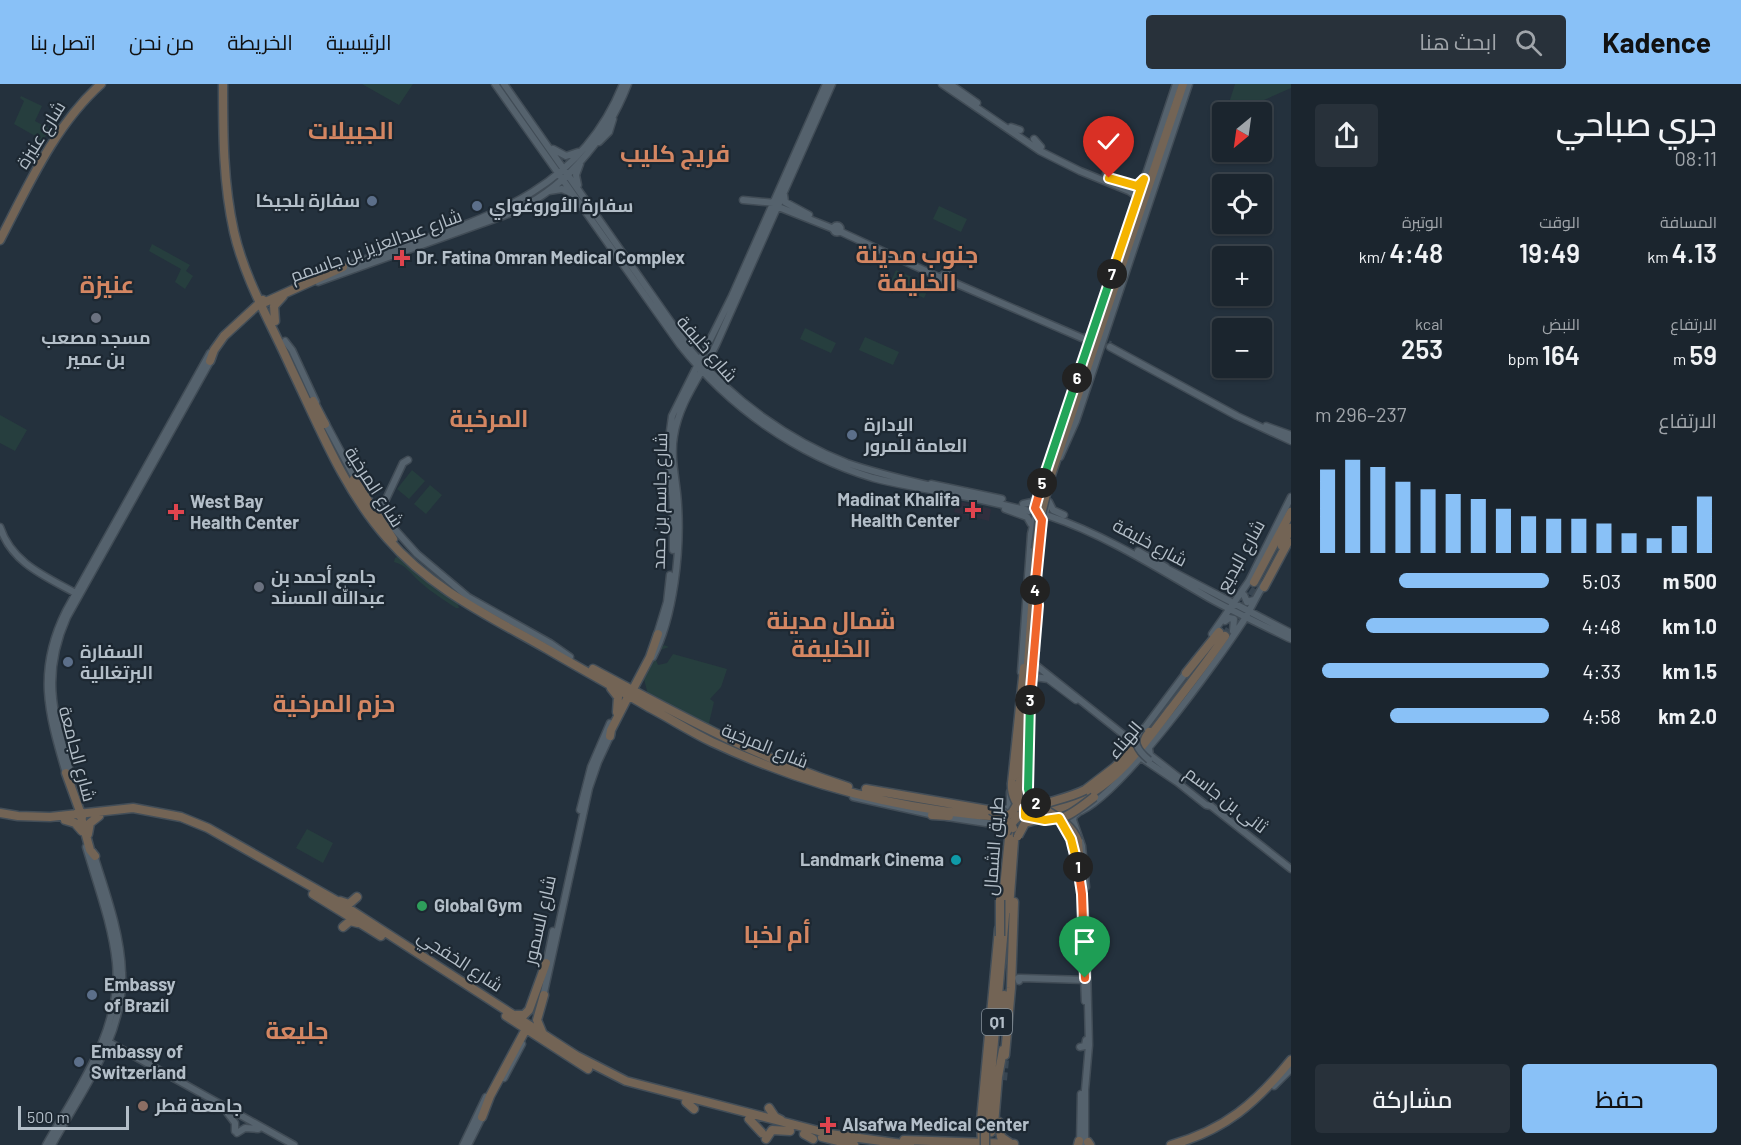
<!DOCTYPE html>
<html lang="ar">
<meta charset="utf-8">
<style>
body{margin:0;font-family:Barlow,Cairo,sans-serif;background:#28313a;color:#f1f3f6;direction:rtl;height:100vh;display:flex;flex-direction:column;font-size:22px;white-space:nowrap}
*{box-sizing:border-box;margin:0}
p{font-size:20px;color:#a0a5aa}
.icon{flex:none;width:33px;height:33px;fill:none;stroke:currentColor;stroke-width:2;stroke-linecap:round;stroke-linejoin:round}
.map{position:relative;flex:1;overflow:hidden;direction:ltr}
.details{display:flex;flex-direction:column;background:#1b252e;width:450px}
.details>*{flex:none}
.needle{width:39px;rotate:209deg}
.controls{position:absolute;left:1212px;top:18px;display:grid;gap:12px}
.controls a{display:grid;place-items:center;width:60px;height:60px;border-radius:6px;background:#1b252e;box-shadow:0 2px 4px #0004,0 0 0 2px #39424a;font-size:30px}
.scale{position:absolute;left:18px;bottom:15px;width:111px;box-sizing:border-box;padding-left:6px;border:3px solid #b3bec8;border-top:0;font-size:16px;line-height:21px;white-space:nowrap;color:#b3bec8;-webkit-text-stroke:4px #1d2832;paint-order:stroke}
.pin{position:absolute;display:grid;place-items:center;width:51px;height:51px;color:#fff;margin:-62px -26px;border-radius:50% 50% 50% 0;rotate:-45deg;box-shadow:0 0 6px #0007}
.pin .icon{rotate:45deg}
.km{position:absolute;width:30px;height:30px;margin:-15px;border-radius:50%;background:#222;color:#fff;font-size:16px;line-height:30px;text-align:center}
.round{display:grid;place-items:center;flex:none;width:63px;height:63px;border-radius:6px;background:#28313a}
.headline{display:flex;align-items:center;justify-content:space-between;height:102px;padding:0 24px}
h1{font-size:33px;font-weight:600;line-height:45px}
.figures{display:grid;grid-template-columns:repeat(3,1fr);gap:9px;height:102px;padding:6px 24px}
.figures div{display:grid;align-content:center}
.figures b{font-size:26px;font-weight:600}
.figures small{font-size:16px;font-weight:400}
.figures p{font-size:16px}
.chart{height:168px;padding:12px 24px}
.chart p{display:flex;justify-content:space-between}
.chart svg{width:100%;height:108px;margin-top:6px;stroke:#89c1f7;stroke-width:6}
.cta{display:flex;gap:12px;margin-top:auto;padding:12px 24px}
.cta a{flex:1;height:69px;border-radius:6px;background:#89c1f7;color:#111;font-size:24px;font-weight:600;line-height:69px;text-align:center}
.cta a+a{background:#28313a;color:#f1f3f6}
ul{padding:0 24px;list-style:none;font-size:20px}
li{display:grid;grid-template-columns:96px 72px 1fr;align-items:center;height:45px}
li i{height:15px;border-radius:8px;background:#89c1f7}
header{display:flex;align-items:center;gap:36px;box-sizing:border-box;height:84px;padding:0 30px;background:#89c1f7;color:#111}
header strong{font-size:28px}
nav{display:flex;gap:33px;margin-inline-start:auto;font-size:21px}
.search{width:420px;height:54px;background:#28313a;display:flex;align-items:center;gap:15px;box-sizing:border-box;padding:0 21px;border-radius:6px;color:#a0a5aa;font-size:22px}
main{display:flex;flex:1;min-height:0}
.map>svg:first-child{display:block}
.medical{fill:#302f3e}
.green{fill:#263e3e}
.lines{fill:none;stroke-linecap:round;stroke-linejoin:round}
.major-tunnel{stroke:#394652;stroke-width:6;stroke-dasharray:6 3;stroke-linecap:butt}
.highway-tunnel{stroke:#394652;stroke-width:8;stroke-dasharray:8 4;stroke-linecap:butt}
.major-casing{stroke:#414c56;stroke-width:9}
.highway-casing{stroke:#434e58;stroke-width:11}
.major{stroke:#55626d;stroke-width:6}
.highway{stroke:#736455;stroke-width:8}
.major-bridge-casing{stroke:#414c56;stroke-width:9;stroke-linecap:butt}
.highway-bridge-casing{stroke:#434e58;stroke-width:11;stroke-linecap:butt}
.major-bridge{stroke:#55626d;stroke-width:6}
.highway-bridge{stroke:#736455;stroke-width:8}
.split-1-casing{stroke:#fff;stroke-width:12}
.split-2-casing{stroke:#fff;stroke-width:12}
.split-3-casing{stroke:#fff;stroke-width:12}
.split-4-casing{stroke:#fff;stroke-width:12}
.split-5-casing{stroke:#fff;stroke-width:12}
.split-6-casing{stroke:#fff;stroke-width:12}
.split-7-casing{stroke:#fff;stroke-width:12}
.split-8-casing{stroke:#fff;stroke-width:12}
.split-9-casing{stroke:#fff;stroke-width:12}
.split-1{stroke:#f0652b;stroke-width:8}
.split-2{stroke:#f5b400;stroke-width:8}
.split-3{stroke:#22a559;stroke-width:8}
.split-4{stroke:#f0652b;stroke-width:8}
.split-5{stroke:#f0652b;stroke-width:8}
.split-6{stroke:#22a559;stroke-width:8}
.split-7{stroke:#22a559;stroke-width:8}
.split-8{stroke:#f5b400;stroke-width:8}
.split-9{stroke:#f5b400;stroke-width:8}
.service-dot{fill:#5c6f8a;stroke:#1d2832;stroke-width:2}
.health-dot{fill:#e0444e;stroke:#1d2832;stroke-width:2}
.worship-dot{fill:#6b7280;stroke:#1d2832;stroke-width:2}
.culture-dot{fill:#0f9aa8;stroke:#1d2832;stroke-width:2}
.leisure-dot{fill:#2e9e5b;stroke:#1d2832;stroke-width:2}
.education-dot{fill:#8d6e63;stroke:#1d2832;stroke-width:2}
.labels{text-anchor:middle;stroke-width:4.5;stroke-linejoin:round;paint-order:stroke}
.shield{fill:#1d2832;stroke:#86919b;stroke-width:1.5}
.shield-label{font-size:16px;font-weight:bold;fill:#b3bec8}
.street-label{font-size:18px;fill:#b3bec8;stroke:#1d2832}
.poi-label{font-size:18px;font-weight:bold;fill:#b3bec8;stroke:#1d2832;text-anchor:start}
.district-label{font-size:24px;font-weight:bold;fill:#d48662;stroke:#1d2832}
</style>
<header>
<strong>Kadence</strong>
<div class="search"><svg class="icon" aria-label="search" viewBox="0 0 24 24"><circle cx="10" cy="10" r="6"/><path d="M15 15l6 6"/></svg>ابحث هنا</div>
<nav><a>الرئيسية</a><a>الخريطة</a><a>من نحن</a><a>اتصل بنا</a></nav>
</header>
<main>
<section class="details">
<div class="headline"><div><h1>جري صباحي</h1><p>08:11</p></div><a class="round"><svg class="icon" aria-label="share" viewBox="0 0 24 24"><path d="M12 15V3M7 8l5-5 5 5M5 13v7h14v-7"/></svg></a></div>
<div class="figures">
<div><p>المسافة</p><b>4.13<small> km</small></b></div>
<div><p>الوقت</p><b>19:49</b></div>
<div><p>الوتيرة</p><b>4:48<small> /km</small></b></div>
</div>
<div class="figures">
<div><p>الارتفاع</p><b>59<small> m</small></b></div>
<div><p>النبض</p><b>164<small> bpm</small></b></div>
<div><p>kcal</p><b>253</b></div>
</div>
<div class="chart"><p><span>الارتفاع</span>237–296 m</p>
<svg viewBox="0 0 160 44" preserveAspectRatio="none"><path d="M5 44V10M15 44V6M25 44V9M35 44V15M45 44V18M55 44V20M65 44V22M75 44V26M85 44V29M95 44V30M105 44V30M115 44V32M125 44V36M135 44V38M145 44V33M155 44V21"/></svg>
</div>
<ul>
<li><b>500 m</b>5:03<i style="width:64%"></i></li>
<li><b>1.0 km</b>4:48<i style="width:78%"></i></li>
<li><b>1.5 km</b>4:33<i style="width:97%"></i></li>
<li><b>2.0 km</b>4:58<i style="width:68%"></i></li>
</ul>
<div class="cta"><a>حفظ</a><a>مشاركة</a></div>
</section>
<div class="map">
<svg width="1291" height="1061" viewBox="0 0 1291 1061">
<rect width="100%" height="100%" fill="#24313d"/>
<path class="medical" d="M958,417L991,425L989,437L954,428Z"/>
<path class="green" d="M362,0H413L399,21Z
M1235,0H1291V4L1246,24L1239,18L1233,26L1228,22Z
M21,12L42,22L35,37L50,45L42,58L36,55L37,53L14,40L24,17L20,14Z
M939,122L967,135L961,148L933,135Z
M152,160L190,181L186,187L193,192L185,205L175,198L181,185L149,167Z
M896,186L928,200L929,204L924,214L890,199Z
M805,244L836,259L831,269L800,255Z
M865,253L899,268L893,281L859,266Z
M0,331L27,346L15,367L0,359Z
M412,386L425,397L409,415L397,405Z
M430,401L442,411L426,430L414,420Z
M399,472L457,517L459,524H456C444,516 431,508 420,498C412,491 405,480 394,478L395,474Z
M664,561L669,563L660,566L656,576L658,581L667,579L673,570L727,585L721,603L710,615L714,618L709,639L716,643L714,645L648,611L644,595L661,563Z
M307,745L333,759L323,779L296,764Z"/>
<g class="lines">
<path class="major-tunnel" d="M1083,251L1111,260
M1030,424L1050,429"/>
<path class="highway-tunnel" d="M1225,552L1258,501
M1003,996L1005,976"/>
<defs>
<path id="major" d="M495,0L680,261C729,323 796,371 873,394C895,400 917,403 940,408C970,413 1000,420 1029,427
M504,0L692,268C733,316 788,356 847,379C876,389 906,396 936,403
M942,0L1040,67L1080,87L1129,107L1135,111L1136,118
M950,0L977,19
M1011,43L1020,46
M1034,55L1041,63
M599,58L609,48L613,35
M553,65L566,72L578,68
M1106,90L1111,96
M1119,98L1136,103L1142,98
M578,101L576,91L580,80
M549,107L562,105L571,109
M784,111L785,118L809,131
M743,116L776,119
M776,122L834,145
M833.5 145a3.5 3.5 0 1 1 7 0a3.5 3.5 0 1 1-7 0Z
M839,147L943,195
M1125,153L1176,0
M341,184C453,141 573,126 623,0
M942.5 193a3.5 3.5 0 1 1 7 0a3.5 3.5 0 1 1-7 0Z
M948,196L1082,254
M318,198L503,132C561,110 606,57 628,0
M285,257L292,266L316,318
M1110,263L1237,332L1291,357
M1072,309L1116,180
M325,338L357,398
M1266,342L1291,351
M1060,373L1076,337L1189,0
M931,400L1002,415
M1049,418L1053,426L1064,431
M1023,420L1032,418L1037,413
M1005,425L1027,433L1031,440
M380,428L403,379L408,376
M381,430L417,470L468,513L550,559L570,573
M1049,432C1106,451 1157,484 1209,514C1236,529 1264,542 1291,555
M0,443C12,480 47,493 79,511
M1042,447L1047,421
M673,466V419L668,362L672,332L732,212L826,0
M1138,467L1166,483
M1164,483L1291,549
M1244,511L1247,518L1254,516
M1225,537L1229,534L1234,535L1233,547
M1212,550L1249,497L1291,413
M1034,553L1038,520L1035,510
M656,554L667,518L670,491
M653,573C674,532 681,467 678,421C677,398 670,375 674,352C679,318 701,291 716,261L832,0
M1032,574L1036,567
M1032,578L1124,651L1138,652
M1021,588L1031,450L1045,390L1065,330
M1032,599L1035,593L1048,595L1076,616
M1140,650L1188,586
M1149,665L1150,671L1182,696
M1126,667L1127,658L1131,655L1128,652
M1143,675L1177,698L1206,721L1211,722L1291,785
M67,693C49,631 35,589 66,527L210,269
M73,698C56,636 39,596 67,533L212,274
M853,713L934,731
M1019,725L1024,718L1027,700L1032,579
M580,726L591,683L610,639
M1000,728L1010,723V708
M1079,728L1074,732L1073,736L1082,762L1086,803
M1076,729C1117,717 1218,576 1244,536C1251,524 1257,511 1264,500
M947,733L999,741L1005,745L1006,750
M1066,744L1076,770
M1083,870L1085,917
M546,881L553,847
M1019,897L1018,894H1021L1086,896
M543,913L589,704L598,678L611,650
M107,957L294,1061
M1080,963L1085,962L1086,956
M504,994L522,960
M1274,1002L1291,985
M226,1027L235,1039V1047
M237,1049L245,1044L258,1045
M1080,1060L1081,1010
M46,1061C77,1006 122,946 116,879C112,840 97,801 86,763
M52,1061C81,1008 125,952 122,889C121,849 105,806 93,768
M463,1061L486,1013
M468,1061L483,1031
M1085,1061V1006L1089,961L1086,840"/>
<path id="highway" d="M223,0C223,49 223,99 234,148C245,196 271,239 291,284C319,342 344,406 387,454C431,505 489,532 547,565C581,585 616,604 650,624C671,635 691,648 712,658C804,701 903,727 1004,733
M0,156C28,102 55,41 101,0
M1117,182L1126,152
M262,223L263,219L270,216L343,183
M275,237L274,222L283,212
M210,277L214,266L224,252L263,216
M313,317L325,340
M1064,333L1075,307
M1050,394L1183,0
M354,395L393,455
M1282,462L1291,444
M1254,498L1291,428
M1264,503L1288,458
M593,585C679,631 755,673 848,703
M1186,589L1219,548
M611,604L618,613L617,628
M631,609L650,573L658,550
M610,652L611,646L630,609
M66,689L82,733
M1020,697L1036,465
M1012,699L1024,584
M866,705L988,726
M1085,706L1115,683L1149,648
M0,729L18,732L50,733L133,724L181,733L208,744L337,817L577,972L626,997L830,1050L910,1061
M77,729L81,733L90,766L95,772
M932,731L949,732
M1029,731C1099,722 1130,679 1170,626C1189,601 1208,577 1225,552
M65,736L75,739L82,747
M88,750L90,739L99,732
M1078,757L1085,843
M313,810L381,852
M340,817L349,820L357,813
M1002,824L1009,754L1008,741
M1009,825L1014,757
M343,843L350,837L358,839
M516,931H524L529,926L546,879
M506,932L588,985
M1003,940L1004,911
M542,948L537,936L544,911
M1005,971L1011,904L1014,818
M686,1018L694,1025
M769,1024L775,1033L781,1036
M482,1033L490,1012L527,943
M749,1035L762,1049
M999,1038L1001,1053L1010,1059
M991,1048L994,1041L998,993L1003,966
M986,1049L1006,820
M804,1050L813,1055
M822,1053L854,1061
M766,1055L772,1046L790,1047
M904,1056L1014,1060
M1088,1058L1090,1061
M982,1061L981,1036L999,845
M1078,1061L1079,1057
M1171,1061C1225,1046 1256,1019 1291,976"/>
</defs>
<use href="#major" class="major-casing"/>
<use href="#highway" class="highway-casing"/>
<use href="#major" class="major"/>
<use href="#highway" class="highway"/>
<defs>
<path id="major-bridge" d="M1142,644C1131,657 1137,666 1149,676
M997,724L1004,728V736"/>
<path id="highway-bridge" d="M1036,465L1040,434L1050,394
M1024,694C1028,731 1065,725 1078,757
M1012,699C1010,725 1038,742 1062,734C1073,730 1085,720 1094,713
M1017,722L1020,697
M991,726L1006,735L1013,744
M998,736L1012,729L1019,717
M1006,749C1019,718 1058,720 1085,706
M1018,752L1025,739L1039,735
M1000,852V816
M985,1061V1049"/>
</defs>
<use href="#major-bridge" class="major-bridge-casing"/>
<use href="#highway-bridge" class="highway-bridge-casing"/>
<use href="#major-bridge" class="major-bridge"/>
<use href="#highway-bridge" class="highway-bridge"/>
</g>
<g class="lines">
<defs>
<path id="split-1" d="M1078,783L1082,810L1085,894"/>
<path id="split-2" d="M1036,719L1025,724V732L1045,736L1059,734L1071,755L1078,783"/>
<path id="split-3" d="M1030,616L1028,705L1030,714L1038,718L1036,719"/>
<path id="split-4" d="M1030,616L1038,521L1035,506"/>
<path id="split-5" d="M1035,506L1042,436L1035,424L1042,399"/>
<path id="split-6" d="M1042,399L1077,294"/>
<path id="split-7" d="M1077,294L1112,190"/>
<path id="split-8" d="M1112,190L1144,95L1137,102"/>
<path id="split-9" d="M1109,94L1137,102"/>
</defs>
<use href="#split-1" class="split-1-casing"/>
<use href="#split-2" class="split-2-casing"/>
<use href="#split-3" class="split-3-casing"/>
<use href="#split-4" class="split-4-casing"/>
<use href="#split-5" class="split-5-casing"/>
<use href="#split-6" class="split-6-casing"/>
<use href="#split-7" class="split-7-casing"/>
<use href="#split-8" class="split-8-casing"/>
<use href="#split-9" class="split-9-casing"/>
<use href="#split-1" class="split-1"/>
<use href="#split-2" class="split-2"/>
<use href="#split-3" class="split-3"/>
<use href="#split-4" class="split-4"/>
<use href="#split-5" class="split-5"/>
<use href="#split-6" class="split-6"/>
<use href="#split-7" class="split-7"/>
<use href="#split-8" class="split-8"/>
<use href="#split-9" class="split-9"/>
</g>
<g class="service-dot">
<circle cx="372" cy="117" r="6"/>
<circle cx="477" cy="122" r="6"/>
<circle cx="852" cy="351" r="6"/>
<circle cx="68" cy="578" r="6"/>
<circle cx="92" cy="911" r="6"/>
<circle cx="79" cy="978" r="6"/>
</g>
<g class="health-dot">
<path d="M399 165h6v6h6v6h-6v6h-6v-6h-6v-6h6z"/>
<path d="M970 417h6v6h6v6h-6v6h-6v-6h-6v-6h6z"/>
<path d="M173 419h6v6h6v6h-6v6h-6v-6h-6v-6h6z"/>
<path d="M825 1032h6v6h6v6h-6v6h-6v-6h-6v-6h6z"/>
</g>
<g class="worship-dot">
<circle cx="96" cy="234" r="6"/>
<circle cx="259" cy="503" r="6"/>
</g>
<circle class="culture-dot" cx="956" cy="776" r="6"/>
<circle class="leisure-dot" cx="422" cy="822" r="6"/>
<circle class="education-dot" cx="143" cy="1022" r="6"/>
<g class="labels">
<rect class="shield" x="982" y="925" width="30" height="26" rx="4.5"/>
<g class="shield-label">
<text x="997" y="944">Q1</text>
</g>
<g class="street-label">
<text transform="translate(41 51) rotate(-58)" y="6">شارع عنيزة</text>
<text transform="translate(376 162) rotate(-20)" y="6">شارع عبدالعزيز بن جاسمم</text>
<text transform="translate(707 265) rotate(49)" y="6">شارع خليفة</text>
<text transform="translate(374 403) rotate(57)" y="6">شارع المرخية</text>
<text transform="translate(660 417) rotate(-89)" y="6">شارع جاسم بن حمد</text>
<text transform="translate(1150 459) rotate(28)" y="6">شارع خليفة</text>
<text transform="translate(1241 472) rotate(-61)" y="6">شارع البديع</text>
<text transform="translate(1125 656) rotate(-50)" y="6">الهناء</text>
<text transform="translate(765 662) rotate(22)" y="6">شارع المرخية</text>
<text transform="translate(77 670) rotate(75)" y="6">شارع الجامعة</text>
<text transform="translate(1226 716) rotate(37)" y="6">ثانى بن جاسم</text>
<text transform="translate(994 762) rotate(-86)" y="6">طريق الشمال</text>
<text transform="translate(540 836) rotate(-77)" y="6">شارع السمور</text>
<text transform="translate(460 877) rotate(33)" y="6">شارع الخفجي</text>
</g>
<g class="poi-label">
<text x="360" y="123" text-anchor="end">سفارة بلجيكا</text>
<text x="489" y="128">سفارة الأوروغواي</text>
<text x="416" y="180">Dr. Fatina Omran Medical Complex</text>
<text x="96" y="260" text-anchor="middle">مسجد مصعب<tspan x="96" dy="21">بن عمير</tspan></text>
<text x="864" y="347">الإدارة<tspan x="864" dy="21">العامة للمرور</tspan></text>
<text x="960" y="422" text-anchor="end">Madinat Khalifa<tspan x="960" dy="21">Health Center</tspan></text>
<text x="190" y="424">West Bay<tspan x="190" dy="21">Health Center</tspan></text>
<text x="271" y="499">جامع أحمد بن<tspan x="271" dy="21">عبدالله المسند</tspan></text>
<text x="80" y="574">السفارة<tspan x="80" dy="21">البرتغالية</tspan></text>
<text x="944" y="782" text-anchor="end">Landmark Cinema</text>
<text x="434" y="828">Global Gym</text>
<text x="104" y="907">Embassy<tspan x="104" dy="21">of Brazil</tspan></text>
<text x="91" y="974">Embassy of<tspan x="91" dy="21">Switzerland</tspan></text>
<text x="155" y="1028">جامعة قطر</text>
<text x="842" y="1047">Alsafwa Medical Center</text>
</g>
<g class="district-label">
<text x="351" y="55">الجبيلات</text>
<text x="675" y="78">فريج كليب</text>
<text x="917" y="179">جنوب مدينة<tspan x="917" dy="28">الخليفة</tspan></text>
<text x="107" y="209">عنيزة</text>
<text x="489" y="343">المرخية</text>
<text x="831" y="545">شمال مدينة<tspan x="831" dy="28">الخليفة</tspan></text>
<text x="334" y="628">حزم المرخية</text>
<text x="777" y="859">أم لخبا</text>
<text x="297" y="955">جليعة</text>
</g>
</g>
</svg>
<div class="controls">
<a><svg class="needle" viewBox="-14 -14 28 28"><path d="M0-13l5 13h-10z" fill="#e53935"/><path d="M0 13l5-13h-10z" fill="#a0a5aa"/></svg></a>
<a><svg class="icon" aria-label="locate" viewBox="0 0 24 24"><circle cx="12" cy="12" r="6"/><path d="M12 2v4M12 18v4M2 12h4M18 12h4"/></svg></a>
<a>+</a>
<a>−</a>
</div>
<div class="scale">500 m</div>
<div class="pin" style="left:1085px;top:894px;background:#1e9e55"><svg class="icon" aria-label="arrive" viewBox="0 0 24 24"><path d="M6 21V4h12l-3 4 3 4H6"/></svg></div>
<div class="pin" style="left:1109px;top:94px;background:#d93025"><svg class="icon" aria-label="check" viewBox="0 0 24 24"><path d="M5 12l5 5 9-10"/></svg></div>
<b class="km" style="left:1078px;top:783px">1</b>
<b class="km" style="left:1036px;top:719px">2</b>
<b class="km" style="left:1030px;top:616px">3</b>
<b class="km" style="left:1035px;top:506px">4</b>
<b class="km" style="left:1042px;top:399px">5</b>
<b class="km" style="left:1077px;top:294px">6</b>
<b class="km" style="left:1112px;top:190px">7</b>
</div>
</main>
